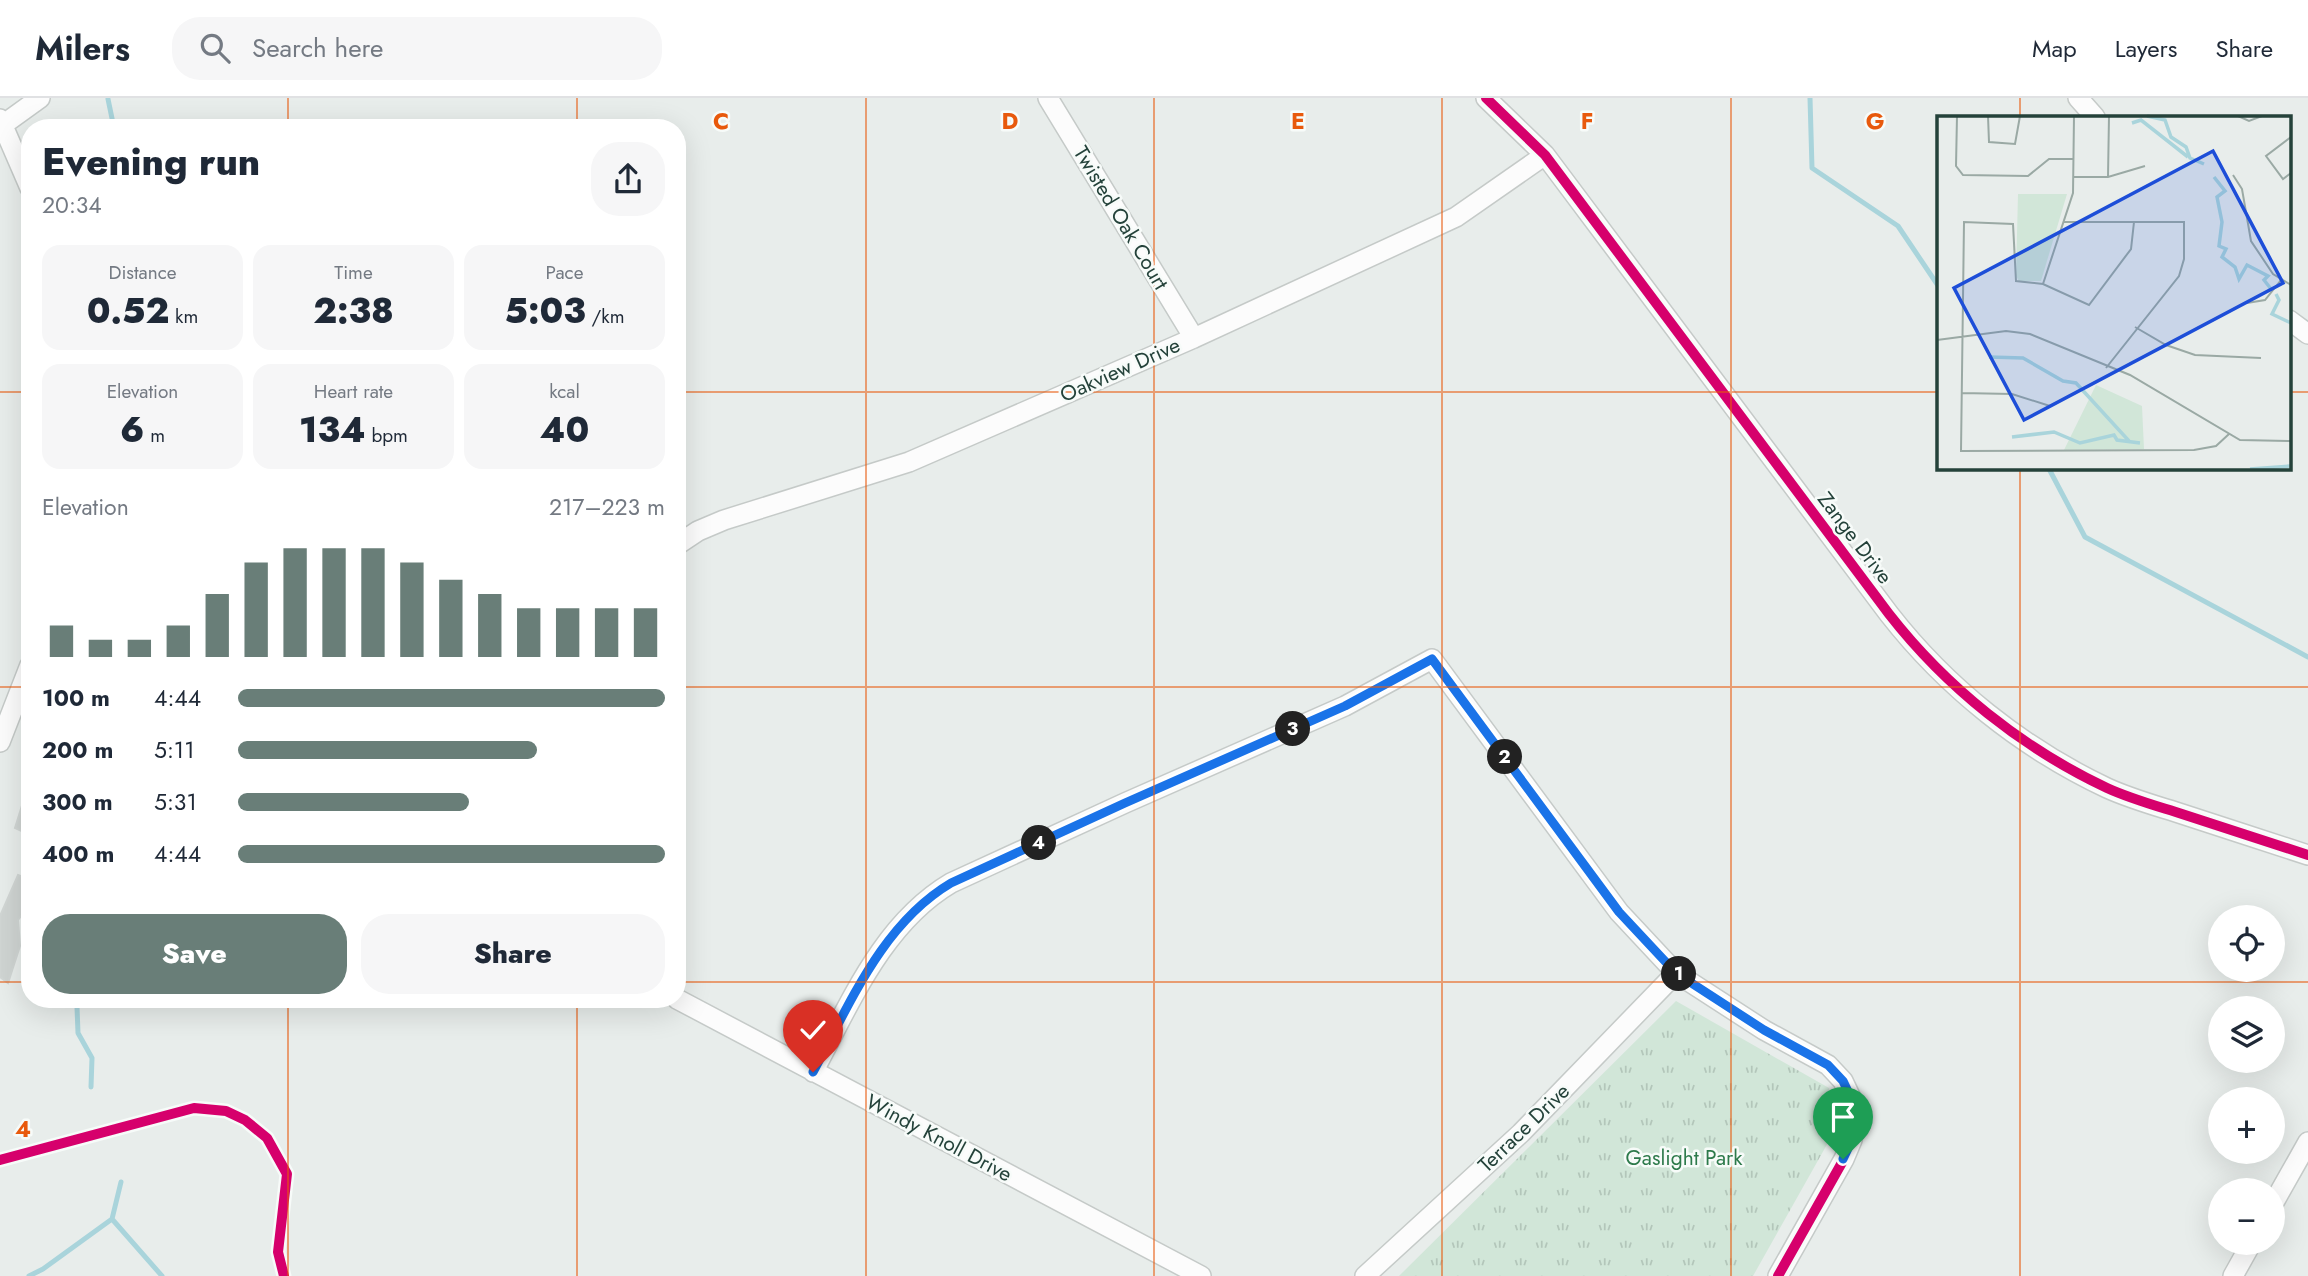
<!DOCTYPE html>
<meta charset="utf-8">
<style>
body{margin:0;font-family:Jost,sans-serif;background:#f6f6f7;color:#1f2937;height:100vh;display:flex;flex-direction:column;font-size:26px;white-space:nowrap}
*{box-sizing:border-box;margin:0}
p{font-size:23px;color:#747a83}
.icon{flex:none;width:38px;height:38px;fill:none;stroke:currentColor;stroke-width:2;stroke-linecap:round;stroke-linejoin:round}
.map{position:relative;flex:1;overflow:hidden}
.sheet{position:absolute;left:21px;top:21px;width:665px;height:889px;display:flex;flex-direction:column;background:#fff;border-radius:28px;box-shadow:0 7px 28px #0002}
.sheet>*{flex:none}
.fabs{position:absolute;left:2208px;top:807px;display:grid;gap:14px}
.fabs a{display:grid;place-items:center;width:77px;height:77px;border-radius:50%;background:#fff;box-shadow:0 7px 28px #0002;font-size:35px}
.pin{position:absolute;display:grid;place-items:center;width:60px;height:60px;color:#fff;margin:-72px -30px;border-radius:50% 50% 50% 0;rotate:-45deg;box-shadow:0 0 7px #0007}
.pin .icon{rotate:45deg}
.km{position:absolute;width:35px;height:35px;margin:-18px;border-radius:50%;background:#222;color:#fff;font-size:19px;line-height:35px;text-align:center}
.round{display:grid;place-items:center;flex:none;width:74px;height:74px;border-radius:28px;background:#f6f6f7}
.overview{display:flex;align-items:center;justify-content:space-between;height:119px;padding:0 21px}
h1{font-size:38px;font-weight:800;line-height:52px}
.metrics{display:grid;grid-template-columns:repeat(3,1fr);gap:10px;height:119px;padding:7px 21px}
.metrics div{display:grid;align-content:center;border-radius:18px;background:#f6f6f7;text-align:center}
.metrics b{font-size:35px;font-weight:800}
.metrics small{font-size:19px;font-weight:400}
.metrics p{font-size:19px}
.chart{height:196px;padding:14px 21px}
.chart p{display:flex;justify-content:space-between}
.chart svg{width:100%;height:126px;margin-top:7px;stroke:#697e78;stroke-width:6}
.action{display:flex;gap:14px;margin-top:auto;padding:14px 21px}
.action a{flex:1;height:80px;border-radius:28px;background:#697e78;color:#fff;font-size:28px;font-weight:800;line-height:80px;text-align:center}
.action a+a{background:#f6f6f7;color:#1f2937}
ul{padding:0 21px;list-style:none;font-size:23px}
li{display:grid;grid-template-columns:112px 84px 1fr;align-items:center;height:52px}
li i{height:18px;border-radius:9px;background:#697e78}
header{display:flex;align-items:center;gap:42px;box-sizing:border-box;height:98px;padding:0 35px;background:#fff;border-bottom:2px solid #e0e1e3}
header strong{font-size:33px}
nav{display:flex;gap:38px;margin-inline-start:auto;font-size:24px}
.search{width:490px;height:63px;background:#f6f6f7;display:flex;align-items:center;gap:18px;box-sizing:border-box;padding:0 24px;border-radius:28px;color:#747a83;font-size:26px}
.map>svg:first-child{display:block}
.park{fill:url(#park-tufts)}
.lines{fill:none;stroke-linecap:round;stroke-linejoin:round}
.stream{stroke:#a9d4db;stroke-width:5}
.building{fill:#cfd4d2;stroke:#d1d6d4;stroke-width:2}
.minor-casing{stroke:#c5cac8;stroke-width:22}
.minor{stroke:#fcfcfc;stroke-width:19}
.cycleway-casing{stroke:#f7fbf9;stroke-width:15}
.cycleway{stroke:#d6006c;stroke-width:10}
.route-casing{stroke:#fff;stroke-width:14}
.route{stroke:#1a73e8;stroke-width:9}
.grid{fill:none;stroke:#e8590c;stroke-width:2;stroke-opacity:0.55}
.labels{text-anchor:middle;stroke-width:5;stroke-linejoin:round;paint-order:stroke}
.street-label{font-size:21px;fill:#24423a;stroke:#f7fbf9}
.park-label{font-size:21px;fill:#2d7a4b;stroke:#f7fbf9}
.inset-river{fill:none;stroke:#a9d4db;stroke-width:3.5}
.inset-road{fill:none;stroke:#9aa9a4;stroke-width:2}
.view{fill:#1d4ed8;fill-opacity:0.15;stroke:#1d4ed8;stroke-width:3.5}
.inset-edge{fill:none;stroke:#24423a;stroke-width:3.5}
.grid-label{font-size:23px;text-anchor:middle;font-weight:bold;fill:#e8590c;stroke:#f7fbf9;stroke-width:5;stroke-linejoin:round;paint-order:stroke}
</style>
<header>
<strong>Milers</strong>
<div class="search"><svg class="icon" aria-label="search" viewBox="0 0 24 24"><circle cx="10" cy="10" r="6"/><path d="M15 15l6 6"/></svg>Search here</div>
<nav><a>Map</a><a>Layers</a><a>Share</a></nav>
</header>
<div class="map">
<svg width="2308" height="1178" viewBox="0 0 2308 1178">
<defs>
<pattern id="park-tufts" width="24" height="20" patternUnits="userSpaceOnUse" patternTransform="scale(1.75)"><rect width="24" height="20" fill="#d1e6d8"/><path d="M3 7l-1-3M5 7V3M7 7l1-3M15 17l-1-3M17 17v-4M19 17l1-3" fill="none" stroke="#b3c6ba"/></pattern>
</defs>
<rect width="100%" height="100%" fill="#e8edeb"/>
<path class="park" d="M1676,903L1829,990L1834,1034L1753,1178H1399Z"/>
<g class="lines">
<path class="stream" d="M1810,0L1812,70L1898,128L1939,189
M108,1L114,30
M2048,369L2085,439L2308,559
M73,901L77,909L78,935L92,960L91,989
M112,1121L162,1178
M112,1121L121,1084
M29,1178L43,1171L112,1121"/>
</g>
<path class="building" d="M30,682V737L15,730Z
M18,777L30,782V807L18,822L20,848L8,885L0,879V818Z"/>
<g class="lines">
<defs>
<path id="minor" d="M1048,0L1194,240
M1486,0L1545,57L1889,516C1946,589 2022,650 2107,690C2131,701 2157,708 2182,716C2224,730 2266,743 2308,757
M2078,0L2095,19
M0,21L30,90
M4,26L40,0
M2289,222L2308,236
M677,447L698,433L724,422L909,364L1194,240L1456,119L1545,57
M0,644L30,567
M677,901L1201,1178
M813,974C850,906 882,826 951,785L1125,705L1345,608L1432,561L1619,814L1676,875L1764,932L1828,967L1843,983L1852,1002L1856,1021L1852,1042L1844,1061L1778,1178
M2273,1106L2308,1044
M1365,1178L1521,1035L1676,875
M2233,1178L2252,1144"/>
</defs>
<use href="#minor" class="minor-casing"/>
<use href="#minor" class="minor"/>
<defs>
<path id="cycleway" d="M1486,0L1545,57L1889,516C1946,589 2022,650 2107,690C2131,701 2157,708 2182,716C2224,730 2266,743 2308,757
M813,974C850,906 882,826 951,785L1125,705L1345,608L1432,561L1619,814L1676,875L1764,932L1828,967L1843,983L1852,1002L1856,1021L1852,1042L1844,1061L1778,1178
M0,1062L194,1010L226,1013L245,1022L267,1040L287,1076L278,1154L284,1178"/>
</defs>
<use href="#cycleway" class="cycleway-casing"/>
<use href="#cycleway" class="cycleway"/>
</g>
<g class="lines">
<defs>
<path id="route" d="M813,974C850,906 882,826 951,785L1125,705L1345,608L1432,561L1619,814L1676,875L1764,932L1828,967L1843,983L1852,1002L1856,1021L1852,1042L1843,1061"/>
</defs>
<use href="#route" class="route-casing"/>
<use href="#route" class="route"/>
</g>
<path class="grid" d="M288,0V30M577,0V30M866,0V1178M1154,0V1178M1442,0V1178M1731,0V1178M2020,0V19M0,294H30M677,294H1939M2289,294H2308M2020,369V1178M0,589H30M677,589H2308M0,884H30M677,884H2308M288,901V1178M577,901V1178"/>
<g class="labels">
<g class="street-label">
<text transform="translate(1121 120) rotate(59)" y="7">Twisted Oak Court</text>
<text transform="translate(1120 272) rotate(-24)" y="7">Oakview Drive</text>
<text transform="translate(1855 440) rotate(53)" y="7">Zange Drive</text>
<text transform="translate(1524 1030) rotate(-44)" y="7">Terrace Drive</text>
<text transform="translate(939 1040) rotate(28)" y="7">Windy Knoll Drive</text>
</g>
<g class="park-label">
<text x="1684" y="1067">Gaslight Park</text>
</g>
</g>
<g transform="translate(1937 18)">
<rect width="354" height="354" fill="#e8edeb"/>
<path d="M81,78H130L104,165H82L79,160ZM159,269L205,290L207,333L127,334Z" fill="#d1e6d8"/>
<path class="inset-river" d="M210,0L228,4L234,21L249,31L253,42L267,48M195,7L204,4L251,41M277,61L288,75L280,81L285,106L282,130L289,133L285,141L298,151L302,163L310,149L331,160L327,164L334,173M339,178L342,184L335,198L354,207M52,241L86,242L126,265L139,267L192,325M75,321L117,316L143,327L177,319L180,324L203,327M313,353L354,350"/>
<path class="inset-road" d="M20,0L19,50L26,59L91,60L112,43H136M51,0L52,26L78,28L83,0M301,0L312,5L325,0M354,21L329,40L346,63L354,57M296,59L305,73L314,125L336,158L354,169M136,61H171L208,50M171,61L172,0M126,106H247V143L242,160L169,252M197,106L194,133L152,189L106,168L79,165L76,108L27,106L24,335L257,334L279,330L292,318M106,168L136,77L137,0M310,187L328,184L344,164M198,211L229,229L258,239L324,242M0,224L69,215L93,218L193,259L303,324L354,325M24,277L75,278L113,290"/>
<path class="view" d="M276,35L346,167L87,304L17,172Z"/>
<rect width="354" height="354" class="inset-edge"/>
</g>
<g class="grid-label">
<text x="721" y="31">C</text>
<text x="1010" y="31">D</text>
<text x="1298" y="31">E</text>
<text x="1587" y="31">F</text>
<text x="1875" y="31">G</text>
<text x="23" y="1039">4</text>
</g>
</svg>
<div class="fabs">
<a><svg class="icon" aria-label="locate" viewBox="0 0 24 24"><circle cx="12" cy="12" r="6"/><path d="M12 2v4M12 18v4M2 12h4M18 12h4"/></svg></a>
<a><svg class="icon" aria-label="layers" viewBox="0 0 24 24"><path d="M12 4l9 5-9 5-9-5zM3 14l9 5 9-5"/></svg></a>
<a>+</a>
<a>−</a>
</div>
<div class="pin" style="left:1843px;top:1061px;background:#1e9e55"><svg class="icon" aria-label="arrive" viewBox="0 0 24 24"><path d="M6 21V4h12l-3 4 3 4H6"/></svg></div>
<div class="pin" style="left:813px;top:974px;background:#d93025"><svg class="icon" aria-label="check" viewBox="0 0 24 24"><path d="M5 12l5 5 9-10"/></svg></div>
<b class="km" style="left:1679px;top:876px">1</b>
<b class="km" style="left:1505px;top:659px">2</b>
<b class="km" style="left:1293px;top:631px">3</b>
<b class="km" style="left:1039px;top:745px">4</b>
<section class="sheet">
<div class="overview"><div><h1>Evening run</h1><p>20:34</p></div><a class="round"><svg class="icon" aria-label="share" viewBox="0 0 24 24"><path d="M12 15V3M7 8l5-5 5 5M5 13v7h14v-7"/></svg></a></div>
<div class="metrics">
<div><p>Distance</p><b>0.52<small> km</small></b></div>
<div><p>Time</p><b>2:38</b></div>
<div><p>Pace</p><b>5:03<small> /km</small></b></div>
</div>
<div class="metrics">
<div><p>Elevation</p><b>6<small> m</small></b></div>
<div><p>Heart rate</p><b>134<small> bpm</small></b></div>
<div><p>kcal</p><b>40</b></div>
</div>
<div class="chart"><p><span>Elevation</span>217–223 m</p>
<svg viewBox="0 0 160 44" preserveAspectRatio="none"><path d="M5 44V33M15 44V38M25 44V38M35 44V33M45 44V22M55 44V11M65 44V6M75 44V6M85 44V6M95 44V11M105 44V17M115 44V22M125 44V27M135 44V27M145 44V27M155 44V27"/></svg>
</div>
<ul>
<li><b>100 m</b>4:44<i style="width:100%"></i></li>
<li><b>200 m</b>5:11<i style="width:70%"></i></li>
<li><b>300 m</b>5:31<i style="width:54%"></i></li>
<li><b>400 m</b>4:44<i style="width:100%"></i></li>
</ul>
<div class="action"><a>Save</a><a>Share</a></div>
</section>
</div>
